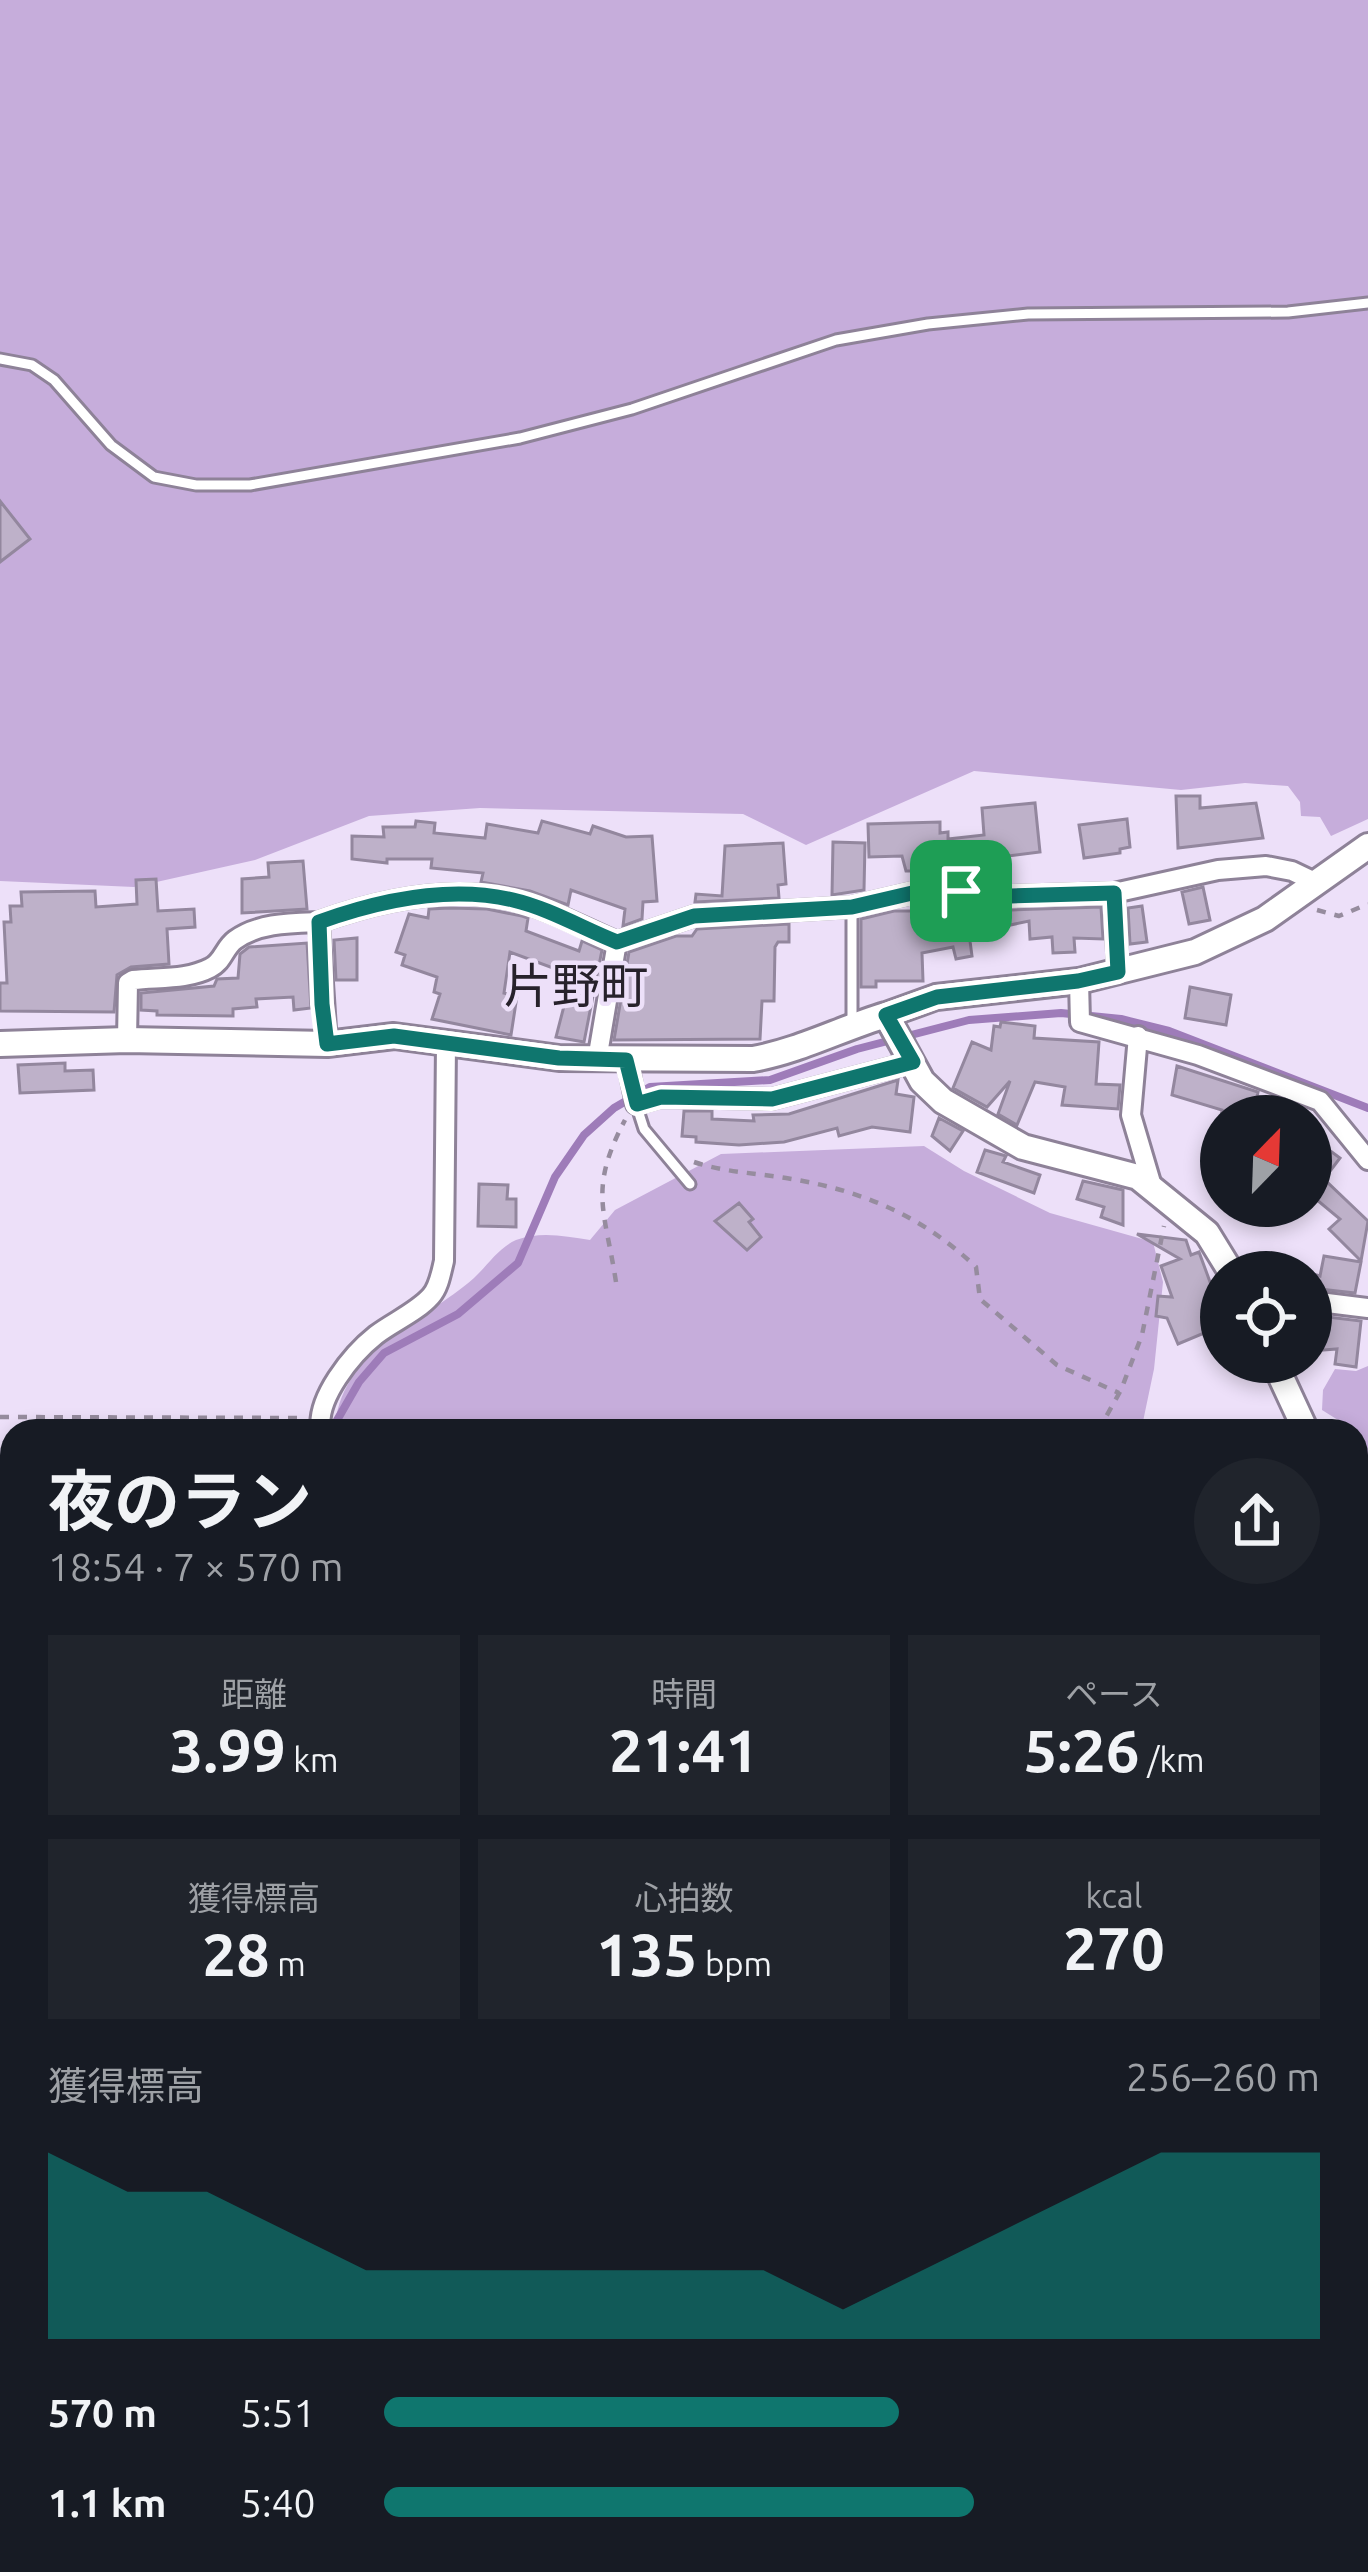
<!DOCTYPE html>
<html lang="ja">
<meta charset="utf-8">
<style>
body{margin:0;font-family:Ubuntu,"Noto Sans JP",sans-serif;background:#20242c;color:#f1f3f6;height:100vh;display:flex;flex-direction:column;font-size:45px;white-space:nowrap}
*{box-sizing:border-box;margin:0}
p{font-size:39px;color:#9ea1a6}
.icon{flex:none;width:66px;height:66px;fill:none;stroke:currentColor;stroke-width:2;stroke-linecap:round;stroke-linejoin:round}
.map{position:relative;flex:1;overflow:hidden}
.sheet{position:absolute;left:0px;top:1419px;width:1368px;height:1155px;display:flex;flex-direction:column;background:#171b24;border-radius:36px 36px 0 0;box-shadow:0 6px 18px #0003}
.sheet>*{flex:none}
.needle{width:78px;rotate:23deg}
.fabs{position:absolute;left:1200px;top:1095px;display:grid;gap:24px}
.fabs a{display:grid;place-items:center;width:132px;height:132px;border-radius:50%;background:#171b24;box-shadow:0 6px 18px #0003;font-size:60px}
.pin{position:absolute;display:grid;place-items:center;width:102px;height:102px;color:#fff;margin:-51px;border-radius:24px;box-shadow:0 6px 18px #0006}
.round{display:grid;place-items:center;flex:none;width:126px;height:126px;border-radius:63px;background:#20242c}
.summary{display:flex;align-items:center;justify-content:space-between;height:204px;padding:0 48px}
h1{font-size:66px;font-weight:700;line-height:90px}
.stats{display:grid;grid-template-columns:repeat(3,1fr);gap:18px;height:204px;padding:12px 48px}
.stats div{display:grid;align-content:center;border-radius:0px;background:#20242c;text-align:center}
.stats b{font-size:60px;font-weight:700}
.stats small{font-size:33px;font-weight:400}
.stats p{font-size:33px}
.chart{height:336px;padding:24px 48px}
.chart p{display:flex;justify-content:space-between}
.chart svg{width:100%;height:216px;margin-top:12px;fill:#0f766e;opacity:.7}
ul{padding:0 48px;list-style:none;font-size:39px}
li{display:grid;grid-template-columns:192px 144px 1fr;align-items:center;height:90px}
li i{height:30px;border-radius:15px;background:#0f766e}
.map>svg:first-child{display:block}
.green{fill:#c6addb}
.lines{fill:none;stroke-linecap:round;stroke-linejoin:round}
.stream{stroke:#9e7cb9;stroke-width:8}
.building{fill:#beb1c9;stroke:#93879e;stroke-width:3}
.lane-casing{stroke:#8e8298;stroke-width:15}
.street-casing{stroke:#8e8298;stroke-width:24}
.secondary-casing{stroke:#8e8298;stroke-width:30}
.path{stroke:#968c9e;stroke-width:4.5;stroke-dasharray:9 9;stroke-linecap:butt}
.lane{stroke:#fff;stroke-width:9}
.street{stroke:#fff;stroke-width:18}
.secondary{stroke:#fff;stroke-width:24}
.route-casing{stroke:#fff;stroke-width:24}
.route{stroke:#0f766e;stroke-width:15}
.labels{text-anchor:middle;stroke-width:9;stroke-linejoin:round;paint-order:stroke}
.quarter-label{font-size:48px;fill:#27222b;stroke:#ede0f9}
</style>
<div class="map">
<svg width="1368" height="2572" viewBox="0 0 1368 2572">
<rect width="100%" height="100%" fill="#ede0f9"/>
<path class="green" d="M0,0H1368V819L1331,836L1320,817L1301,816L1300,802L1288,786L1245,783L1181,790L974,771L806,845L743,814L480,808L369,816L255,860L134,887L0,881Z
M924,1146L964,1171L1050,1213L1153,1242L1163,1282L1154,1369L1141,1431H335C338,1351 423,1323 474,1278C488,1265 498,1248 516,1240C540,1231 565,1236 590,1240L615,1210L721,1154Z
M1368,1366V1519L1356,1506V1431H1332L1338,1420L1322,1410L1323,1390L1335,1369L1356,1371Z
M1368,1638V1872L1356,1880V1642Z
M0,1843H12V2562H1356V2094L1368,2087V2572H0Z"/>
<g class="lines">
<path class="stream" d="M338,1431L336,1422L359,1382L384,1353L458,1314L518,1263L555,1177L584,1135L614,1108L650,1087L770,1080L857,1049L969,1020L1061,1013L1121,1019L1169,1031L1368,1108
M0,1853H12"/>
</g>
<path class="building" d="M0,501L30,539L0,562Z
M1176,796H1200V808L1256,803L1263,838L1178,848Z
M1035,803L1040,852L976,860L978,878L939,874L919,878L918,871H906L902,856L869,857L868,824L940,822V833L948,832V839L984,835L982,808Z
M1127,819L1130,847L1120,849V853L1084,858L1079,825Z
M416,821L435,823L434,833L485,838L487,824L538,833L542,821L590,834L593,826L626,837L652,836L657,901L643,902L642,919L623,926L625,909L571,890L568,905L530,891L481,882L483,873L431,868L432,859H387V863L352,859V836L384,837L383,827H415Z
M833,842L865,843L864,890L832,895Z
M783,843L786,884L778,885L779,898L695,902L696,894L722,896L725,846Z
M303,861L307,909L242,913V879L269,877L268,863Z
M156,879L158,911L194,909L195,927L167,929L169,964L131,967L117,975L114,1012L0,1011V983H7L4,922H11L10,906H22L21,892L95,891L96,907L137,904L136,880Z
M1203,887L1210,920L1189,924L1182,892Z
M939,901L981,906V911L1101,907L1103,939L1074,938L1075,952L1053,953L1052,937L1030,939L1029,921L987,930L988,937L970,941L972,956L956,959L953,947L922,953L923,981H876V987H861V919L894,911H925L924,904Z
M1142,906L1147,942L1130,944L1128,908Z
M450,908L487,909L522,916L528,918L526,931L579,951L582,941L602,950L584,1042L556,1037L572,975L510,952L504,993L517,996L511,1035L432,1019L440,994L434,992L437,977L402,965L405,955L396,952L409,914L428,918L429,909Z
M789,924V942H778L775,947L774,1001H762L760,1039L614,1040L629,952L676,936H692L697,929Z
M357,938V980H336L334,940Z
M307,943L311,1008L294,1010L293,997L256,999L257,1007L233,1009V1016L157,1015V1011L141,1010V993L214,986L217,979L238,978L240,954L249,947Z
M1190,987L1231,995L1226,1025L1185,1018Z
M1001,1022L1035,1026L1034,1038L1099,1042L1096,1084L1120,1085L1118,1109L1062,1105L1065,1087L1035,1082L1017,1125L998,1114L1010,1081L987,1107L953,1088L972,1042L991,1050L994,1026L1000,1027Z
M65,1063V1071L93,1070L94,1090L20,1093L18,1065Z
M1177,1066L1258,1092L1253,1114L1221,1116L1222,1110L1172,1095Z
M898,1080L896,1094L914,1097L910,1132L872,1127L839,1136L837,1128L784,1142L739,1145L696,1142V1137L682,1136L684,1111H712V1119L754,1121L753,1115L789,1114Z
M939,1118L963,1131L950,1151L932,1136Z
M1325,1147L1340,1158L1324,1179L1368,1221L1361,1261L1329,1229L1340,1219L1311,1195V1157Z
M985,1150L1006,1156L1003,1162L1040,1175L1034,1193L977,1172Z
M1083,1181L1123,1190V1225L1101,1217L1104,1207L1077,1199Z
M479,1184L508,1185L507,1199H516V1227L478,1226Z
M739,1203L753,1219L749,1222L761,1237L747,1250L715,1221Z
M1137,1234L1186,1240L1191,1255L1199,1252L1213,1290L1221,1287V1326L1178,1344L1167,1318L1156,1316L1158,1296L1172,1297L1161,1266L1180,1259Z
M1324,1256L1361,1262L1355,1293L1311,1288L1313,1274L1320,1276Z
M1311,1315L1361,1321L1356,1367L1335,1364L1337,1349L1311,1351Z"/>
<g class="lines">
<defs>
<path id="lane" d="M0,359L32,365L54,380L111,445L154,477L196,485H250L520,438L632,409L836,340L928,324L1028,314L1288,312L1368,303
M852,907V1021
M636,1104L644,1129L690,1184"/>
<path id="street" d="M1114,893L1118,972
M1079,981L1080,1022L1198,1055L1320,1101L1368,1160
M1138,1036L1131,1115L1152,1186
M127,1040L128,983L133,980C158,977 187,980 210,968C223,962 224,948 235,940C258,923 291,923 319,922
M327,1044L319,922C380,900 449,885 513,900C548,908 584,928 617,942L694,916L852,907L938,887L1011,896L1114,893L1218,870L1266,866L1292,871L1315,882
M597,1060L617,942
M627,1060L636,1104L661,1097L772,1099L913,1062
M1311,1301L1368,1308
M321,1431C315,1399 352,1354 376,1335C393,1322 417,1312 431,1296C439,1287 441,1273 444,1261L446,1043"/>
<path id="secondary" d="M0,1044L127,1040L327,1044L394,1036L559,1058L753,1059C799,1051 842,1028 886,1015
M1231,1272L1207,1233L1138,1177L1023,1147L943,1101L922,1081L886,1015L936,997L1079,981L1195,952L1265,919L1368,846
M1274,1362L1306,1431
M1356,1529L1368,1543
M1356,1618L1368,1615
M0,1828L12,1829"/>
</defs>
<use href="#lane" class="lane-casing"/>
<use href="#street" class="street-casing"/>
<use href="#secondary" class="secondary-casing"/>
<path class="path" d="M1317,910L1339,916L1368,904
M694,1162C723,1172 755,1173 786,1178C861,1190 921,1215 976,1267L980,1299L1057,1365L1119,1393
M616,1282C605,1210 588,1190 625,1120
M0,1417L301,1418
M1098,1431L1121,1390L1142,1335L1164,1226
M1356,2084L1368,2077
M0,2521L12,2526
M93,2562L117,2572
M991,2562L992,2572
M1174,2562L1175,2572"/>
<use href="#lane" class="lane"/>
<use href="#street" class="street"/>
<use href="#secondary" class="secondary"/>
</g>
<g class="lines">
<defs>
<path id="route" d="M938,887L1011,896L1114,893L1118,972L1078,981L937,997L886,1015L913,1062L772,1099L661,1097L637,1104L626,1060L559,1058L394,1036L327,1044L322,1004L319,922C380,900 449,885 513,900C548,908 584,929 617,942L694,916L852,907Z"/>
</defs>
<use href="#route" class="route-casing"/>
<use href="#route" class="route"/>
</g>
<g class="labels">
<g class="quarter-label">
<text x="576" y="1003">片野町</text>
</g>
</g>
</svg>
<div class="fabs">
<a><svg class="needle" viewBox="-14 -14 28 28"><path d="M0-13l5 13h-10z" fill="#e53935"/><path d="M0 13l5-13h-10z" fill="#9ea1a6"/></svg></a>
<a><svg class="icon" aria-label="locate" viewBox="0 0 24 24"><circle cx="12" cy="12" r="6"/><path d="M12 2v4M12 18v4M2 12h4M18 12h4"/></svg></a>
</div>
<div class="pin" style="left:961px;top:891px;background:#1e9e55"><svg class="icon" aria-label="arrive" viewBox="0 0 24 24"><path d="M6 21V4h12l-3 4 3 4H6"/></svg></div>
<section class="sheet">
<div class="summary"><div><h1>夜のラン</h1><p>18:54 · 7 × 570 m</p></div><a class="round"><svg class="icon" aria-label="share" viewBox="0 0 24 24"><path d="M12 15V3M7 8l5-5 5 5M5 13v7h14v-7"/></svg></a></div>
<div class="stats">
<div><p>距離</p><b>3.99<small> km</small></b></div>
<div><p>時間</p><b>21:41</b></div>
<div><p>ペース</p><b>5:26<small> /km</small></b></div>
</div>
<div class="stats">
<div><p>獲得標高</p><b>28<small> m</small></b></div>
<div><p>心拍数</p><b>135<small> bpm</small></b></div>
<div><p>kcal</p><b>270</b></div>
</div>
<div class="chart"><p><span>獲得標高</span>256–260 m</p>
<svg viewBox="0 0 160 44" preserveAspectRatio="none"><path d="M0 44V6L10 14L20 14L30 22L40 30L50 30L60 30L70 30L80 30L90 30L100 38L110 30L120 22L130 14L140 6L150 6L160 6V44z"/></svg>
</div>
<ul>
<li><b>570 m</b>5:51<i style="width:55%"></i></li>
<li><b>1.1 km</b>5:40<i style="width:63%"></i></li>
</ul>
</section>
</div>
